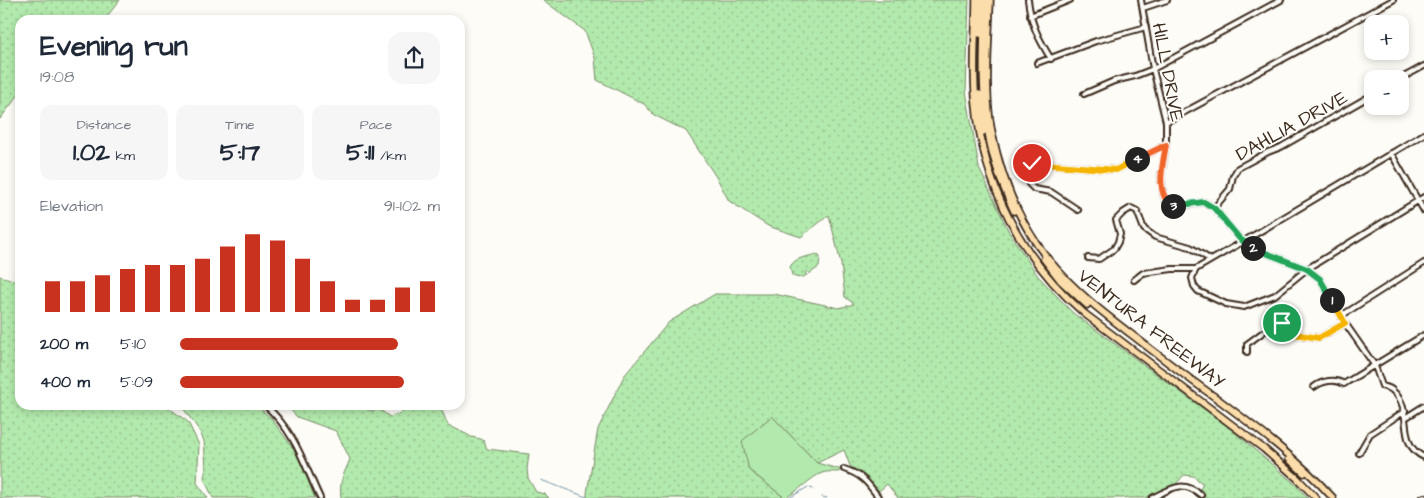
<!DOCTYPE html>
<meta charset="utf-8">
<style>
body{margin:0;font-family:"Architects Daughter",sans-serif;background:#f6f6f7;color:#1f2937;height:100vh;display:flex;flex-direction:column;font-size:19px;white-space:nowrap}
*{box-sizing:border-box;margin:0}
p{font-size:16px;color:#747a83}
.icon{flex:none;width:28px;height:28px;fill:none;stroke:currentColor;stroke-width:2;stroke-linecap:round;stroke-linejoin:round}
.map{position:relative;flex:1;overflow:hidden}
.panel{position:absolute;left:15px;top:15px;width:450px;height:395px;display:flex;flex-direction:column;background:#fff;border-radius:15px;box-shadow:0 2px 8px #0003}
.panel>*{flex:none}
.fabs{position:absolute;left:1364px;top:15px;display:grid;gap:10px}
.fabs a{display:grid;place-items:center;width:45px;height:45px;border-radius:10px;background:#fff;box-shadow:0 2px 8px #0003;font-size:25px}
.pin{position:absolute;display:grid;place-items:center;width:42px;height:42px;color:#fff;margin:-21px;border:2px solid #fff;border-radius:50%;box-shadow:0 1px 5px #0007}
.km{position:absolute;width:25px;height:25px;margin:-12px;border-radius:50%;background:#222;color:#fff;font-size:14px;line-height:25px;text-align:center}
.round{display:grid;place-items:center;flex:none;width:52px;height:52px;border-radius:15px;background:#f6f6f7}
.summary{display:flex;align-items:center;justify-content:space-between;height:85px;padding:0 25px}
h1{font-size:28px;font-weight:700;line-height:38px}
.metrics{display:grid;grid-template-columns:repeat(3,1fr);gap:8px;height:85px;padding:5px 25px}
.metrics div{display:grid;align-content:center;border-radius:12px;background:#f6f6f7;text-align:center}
.metrics b{font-size:25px;font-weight:700}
.metrics small{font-size:14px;font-weight:400}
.metrics p{font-size:14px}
.chart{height:140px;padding:10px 25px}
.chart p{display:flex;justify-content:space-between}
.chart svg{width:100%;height:90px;margin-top:5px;stroke:#c8321e;stroke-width:6}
ul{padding:0 25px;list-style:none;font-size:16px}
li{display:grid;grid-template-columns:80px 60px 1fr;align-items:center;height:38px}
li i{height:12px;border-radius:6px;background:#c8321e}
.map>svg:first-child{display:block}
.grass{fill:url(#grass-dots);stroke:#768a65}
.park{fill:#b2e9ac;stroke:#768a65}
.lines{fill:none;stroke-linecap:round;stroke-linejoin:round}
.stream{stroke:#7691a4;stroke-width:1}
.minor-casing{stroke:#3b2a1e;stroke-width:8}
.highway-casing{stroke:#3b2a1e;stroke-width:9}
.minor{stroke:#fdfcf7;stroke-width:4}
.highway{stroke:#fbddab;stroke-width:5.5}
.split-1-casing{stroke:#fff;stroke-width:10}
.split-2-casing{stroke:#fff;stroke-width:10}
.split-3-casing{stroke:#fff;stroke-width:10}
.split-4-casing{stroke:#fff;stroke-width:10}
.split-5-casing{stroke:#fff;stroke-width:10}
.split-1{stroke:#f5b400;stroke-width:6}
.split-2{stroke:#22a559;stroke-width:6}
.split-3{stroke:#22a559;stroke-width:6}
.split-4{stroke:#f0652b;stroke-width:6}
.split-5{stroke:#f5b400;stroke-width:6}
.labels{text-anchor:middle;stroke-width:4;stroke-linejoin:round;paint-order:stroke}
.street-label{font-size:19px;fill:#3b2a1e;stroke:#fdfcf7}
</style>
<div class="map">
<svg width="1424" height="498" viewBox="0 0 1424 498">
<defs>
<pattern id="grass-dots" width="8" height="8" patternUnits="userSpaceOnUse" patternTransform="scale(1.25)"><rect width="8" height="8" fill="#b2e9ac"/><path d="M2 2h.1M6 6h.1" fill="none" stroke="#9ac894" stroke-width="1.8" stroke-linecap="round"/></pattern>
</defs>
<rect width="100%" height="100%" fill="#fdfcf7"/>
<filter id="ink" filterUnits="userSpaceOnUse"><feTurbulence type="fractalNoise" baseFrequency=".02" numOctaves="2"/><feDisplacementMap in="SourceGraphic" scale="10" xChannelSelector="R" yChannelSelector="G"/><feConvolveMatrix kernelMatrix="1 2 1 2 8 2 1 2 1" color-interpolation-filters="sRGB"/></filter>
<g filter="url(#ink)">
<path class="grass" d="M0,0H120L104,20H20V93L0,119Z
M543,0H969L966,91L979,168L1009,232L1038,276L1073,313L1227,426L1295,484L1308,498H1204L1205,493L1200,489L1203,484L1193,476L1184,475L1175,485L1147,498H1128L1126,497L1125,498H898L887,484L879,491L865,476L850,466L844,450L817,463L772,416L749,470L785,498H587V493L598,429L624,376L669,322L715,294H774L839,308L854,304L845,297L841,264L829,215L801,237L768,226L729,201L718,180L686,131L654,115L644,104L597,80L595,58L585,31Z
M817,254L820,257L819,267L809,274L807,271L805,273L807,275C802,278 797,279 792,275L790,267C795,257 807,257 817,254Z
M0,276L20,282V405H165L188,422L199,445L197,483L208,498H0Z
M179,405H256L271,418L296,452L315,498H213L204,478L206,468L204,441L199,430L183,408Z
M286,405H358L368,410L373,411L377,408L390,417L400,414L405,407L408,405H431L442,411L448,425L468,435L471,437L481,439L484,441L487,449L529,454L527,469L528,478L536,492L545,494L549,498H341C339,479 344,475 350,459L336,431L297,417Z"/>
<path class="park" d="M772,416L817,463L842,470L838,472C833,472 827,471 822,473C811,477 798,492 785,498L749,470L742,441Z"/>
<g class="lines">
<path class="stream" d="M541,480L589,498
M822,497L827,498
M789,498L808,487L813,489"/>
<defs>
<path id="minor" d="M1028,0C1031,24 1038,38 1051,59
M1141,0L1153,69L1166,122V145L1161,177L1163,194L1167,203L1174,207L1204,202L1214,208L1240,239L1253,248L1307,269L1320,279L1345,323L1375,366L1382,386C1386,387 1391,388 1393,391C1415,410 1395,444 1424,457
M1143,8L1167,0
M1030,16L1070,0
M1037,63L1096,41L1146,27
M1400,79L1424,66
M1084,94L1114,81L1135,76L1153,69L1281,0
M1166,122L1393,0
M1391,153L1424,211
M1214,208L1230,189L1233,176L1238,168L1268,152L1281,147L1372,95
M1078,210L1051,192L1034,189L1029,184V173L1033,163L1116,170L1166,145
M1088,258L1099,259L1114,249L1118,242L1120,234L1116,220L1123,213L1131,208L1137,211L1144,229L1155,237L1190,247L1211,260
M1196,269L1192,278L1194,286L1198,291L1226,304L1244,307L1275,295L1307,269L1424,197
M1134,280L1143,273L1172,269H1196L1244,241L1424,134
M1341,316L1424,263
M1247,352V344L1274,324L1281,323L1293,334L1319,338L1345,323
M1314,387C1322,381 1335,378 1344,384L1347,382L1424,335
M265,405C296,433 303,462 320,498
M1405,418L1424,406
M1359,453L1370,434L1405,411
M844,469C863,475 868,483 879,498
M1152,498C1171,489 1182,479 1201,495
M1422,498L1424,497"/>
<path id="highway" d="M976,0C976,34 972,69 976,103C983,186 1022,260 1085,314L1264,449L1297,478L1316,498
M985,0C984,41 981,82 987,123C990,153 1001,183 1014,211
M990,0C989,41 984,88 991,128C1000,174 1018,222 1048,259C1075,292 1106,315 1140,341C1166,361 1192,381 1219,400C1259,430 1299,460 1333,498
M980,34V0
M979,94L983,132
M1044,259L1061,281L1087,305
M1289,459L1304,473"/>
</defs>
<use href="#minor" class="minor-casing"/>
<use href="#highway" class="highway-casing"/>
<use href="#minor" class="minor"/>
<use href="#highway" class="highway"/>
</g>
</g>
<g class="lines" filter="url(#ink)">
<defs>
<path id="split-1" d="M1282,323L1294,334L1319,338L1345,323L1332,300"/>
<path id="split-2" d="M1253,248L1307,269L1320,279L1332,300"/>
<path id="split-3" d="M1173,206L1204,202L1214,208L1240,239L1253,248"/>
<path id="split-4" d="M1137,159L1166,145C1163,163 1154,195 1173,206"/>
<path id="split-5" d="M1032,163L1116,170L1137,159"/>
</defs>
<use href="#split-1" class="split-1-casing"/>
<use href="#split-2" class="split-2-casing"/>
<use href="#split-3" class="split-3-casing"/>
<use href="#split-4" class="split-4-casing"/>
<use href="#split-5" class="split-5-casing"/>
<use href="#split-1" class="split-1"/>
<use href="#split-2" class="split-2"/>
<use href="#split-3" class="split-3"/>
<use href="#split-4" class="split-4"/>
<use href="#split-5" class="split-5"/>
</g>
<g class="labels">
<g class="street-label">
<text transform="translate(1169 72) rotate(79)" y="7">HILL DRIVE</text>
<text transform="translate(1291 125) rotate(-29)" y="7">DAHLIA DRIVE</text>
<text transform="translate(1152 328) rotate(38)" y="7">VENTURA FREEWAY</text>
</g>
</g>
</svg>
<div class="fabs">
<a>+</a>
<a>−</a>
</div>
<div class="pin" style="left:1282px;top:323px;background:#1e9e55"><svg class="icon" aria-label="arrive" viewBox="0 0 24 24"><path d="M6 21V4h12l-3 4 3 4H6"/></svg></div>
<div class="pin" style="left:1032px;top:163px;background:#d93025"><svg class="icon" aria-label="check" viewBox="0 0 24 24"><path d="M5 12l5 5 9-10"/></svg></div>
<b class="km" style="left:1332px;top:300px">1</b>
<b class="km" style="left:1253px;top:248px">2</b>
<b class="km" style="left:1173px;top:206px">3</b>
<b class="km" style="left:1137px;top:159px">4</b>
<section class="panel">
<div class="summary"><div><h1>Evening run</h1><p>19:08</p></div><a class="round"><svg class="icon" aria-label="share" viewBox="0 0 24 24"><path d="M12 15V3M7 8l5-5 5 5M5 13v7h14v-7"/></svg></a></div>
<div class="metrics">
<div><p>Distance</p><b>1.02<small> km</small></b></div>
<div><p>Time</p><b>5:17</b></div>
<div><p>Pace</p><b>5:11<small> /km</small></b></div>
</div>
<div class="chart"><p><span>Elevation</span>91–102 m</p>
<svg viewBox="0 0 160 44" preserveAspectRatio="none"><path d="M5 44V29M15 44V29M25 44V26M35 44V23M45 44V21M55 44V21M65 44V18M75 44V12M85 44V6M95 44V9M105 44V18M115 44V29M125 44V38M135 44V38M145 44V32M155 44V29"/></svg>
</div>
<ul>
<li><b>200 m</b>5:10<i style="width:84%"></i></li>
<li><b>400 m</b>5:09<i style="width:86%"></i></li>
</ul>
</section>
</div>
